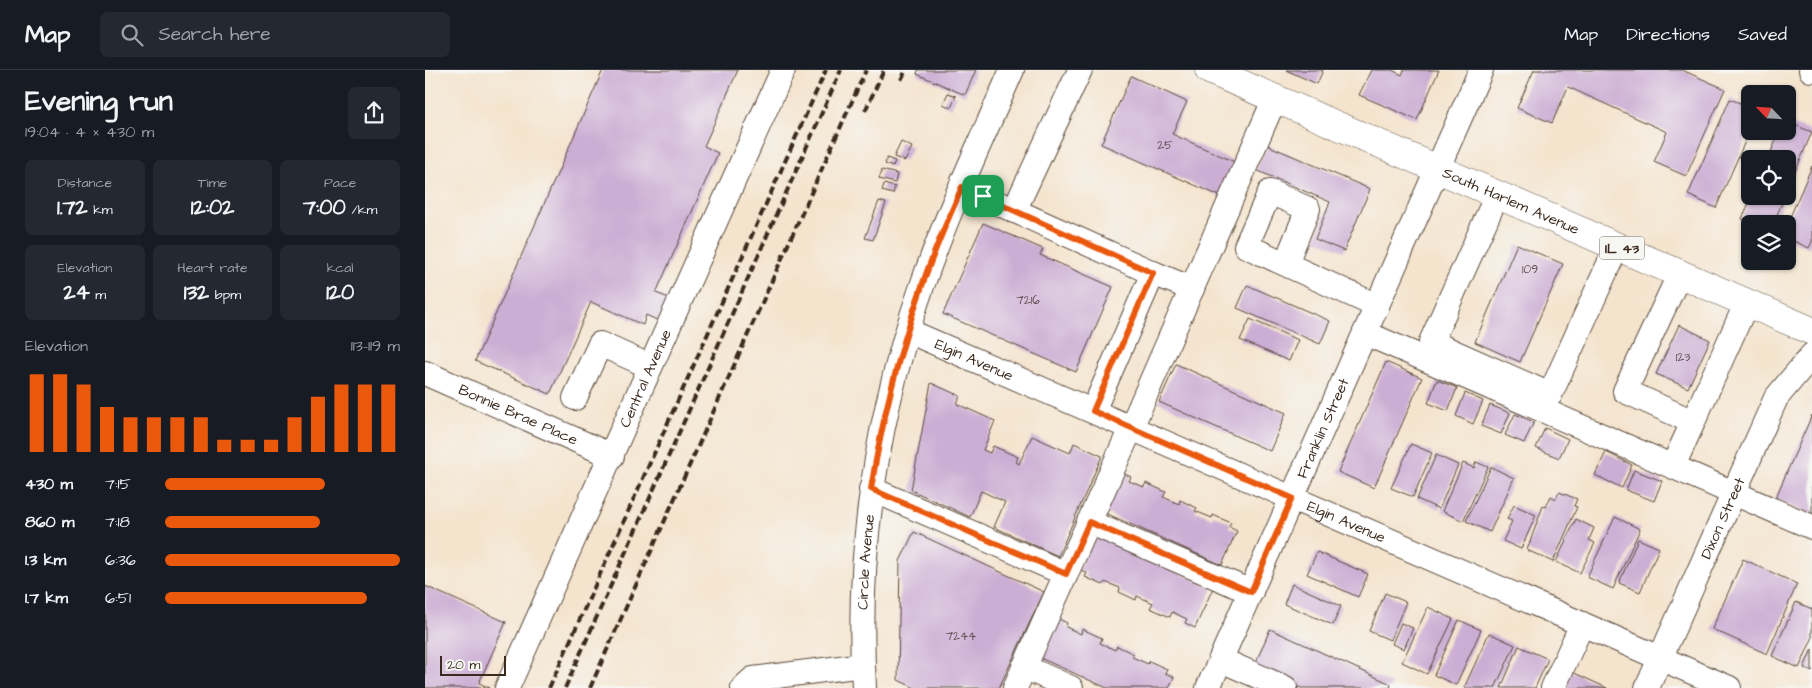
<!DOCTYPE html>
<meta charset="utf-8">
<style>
body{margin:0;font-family:"Architects Daughter",sans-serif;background:#242831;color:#f1f3f6;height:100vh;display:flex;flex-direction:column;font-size:19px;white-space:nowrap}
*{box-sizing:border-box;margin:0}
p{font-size:16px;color:#9ea1a6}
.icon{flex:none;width:28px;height:28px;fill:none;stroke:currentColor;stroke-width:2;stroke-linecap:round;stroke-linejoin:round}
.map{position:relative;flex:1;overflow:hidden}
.drawer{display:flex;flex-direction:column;background:#171b24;width:425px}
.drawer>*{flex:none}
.needle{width:32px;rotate:295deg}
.tools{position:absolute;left:1316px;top:15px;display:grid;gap:10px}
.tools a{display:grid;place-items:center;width:55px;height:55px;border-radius:8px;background:#171b24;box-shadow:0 1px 4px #0004;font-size:25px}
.scale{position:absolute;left:15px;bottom:12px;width:66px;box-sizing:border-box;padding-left:5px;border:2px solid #3b2a1e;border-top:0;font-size:14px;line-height:18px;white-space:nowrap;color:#3b2a1e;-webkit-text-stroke:4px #f6f6f2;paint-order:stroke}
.pin{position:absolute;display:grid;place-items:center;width:42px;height:42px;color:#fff;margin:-21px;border-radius:10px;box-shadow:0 2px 8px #0006}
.round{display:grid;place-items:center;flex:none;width:52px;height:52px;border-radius:8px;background:#242831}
.summary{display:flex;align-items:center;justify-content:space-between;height:85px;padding:0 25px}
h1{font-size:28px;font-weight:700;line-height:38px}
.metrics{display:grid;grid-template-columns:repeat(3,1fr);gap:8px;height:85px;padding:5px 25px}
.metrics div{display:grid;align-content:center;border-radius:8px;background:#242831;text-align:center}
.metrics b{font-size:21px;font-weight:700}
.metrics small{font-size:14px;font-weight:400}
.metrics p{font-size:14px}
.chart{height:140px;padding:10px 25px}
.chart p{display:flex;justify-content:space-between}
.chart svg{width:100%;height:90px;margin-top:5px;stroke:#ea580c;stroke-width:6}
ul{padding:0 25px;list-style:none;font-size:16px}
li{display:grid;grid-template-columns:80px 60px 1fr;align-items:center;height:38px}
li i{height:12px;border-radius:6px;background:#ea580c}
header{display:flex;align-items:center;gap:30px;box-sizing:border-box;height:70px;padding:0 25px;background:#171b24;border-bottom:1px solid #363941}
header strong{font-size:24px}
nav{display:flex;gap:28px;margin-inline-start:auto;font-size:18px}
.search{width:350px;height:45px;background:#242831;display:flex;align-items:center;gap:12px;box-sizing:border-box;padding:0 18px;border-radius:8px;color:#9ea1a6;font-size:19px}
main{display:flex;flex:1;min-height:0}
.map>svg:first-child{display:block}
.building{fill:#ccadd4}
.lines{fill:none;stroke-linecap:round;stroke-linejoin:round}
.minor-casing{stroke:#574638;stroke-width:26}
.major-casing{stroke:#574638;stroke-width:29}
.minor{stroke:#fff;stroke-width:24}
.major{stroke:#fff;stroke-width:28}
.rail{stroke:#3b2a1e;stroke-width:4;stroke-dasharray:8 4;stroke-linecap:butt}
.route-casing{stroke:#fff;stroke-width:10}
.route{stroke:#ea580c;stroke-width:6}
.labels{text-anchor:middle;stroke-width:5;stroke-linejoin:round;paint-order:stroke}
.number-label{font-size:12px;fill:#5f4b4c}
.shield{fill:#f6f6f2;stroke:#73675e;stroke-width:1}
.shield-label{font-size:14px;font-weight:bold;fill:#3b2a1e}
.street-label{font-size:15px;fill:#3b2a1e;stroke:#f6f6f2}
</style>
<header>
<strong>Map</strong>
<div class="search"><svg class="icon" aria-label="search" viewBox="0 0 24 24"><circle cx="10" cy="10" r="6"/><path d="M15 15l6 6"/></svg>Search here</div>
<nav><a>Map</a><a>Directions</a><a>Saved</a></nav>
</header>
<main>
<section class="drawer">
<div class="summary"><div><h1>Evening run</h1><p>19:04 · 4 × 430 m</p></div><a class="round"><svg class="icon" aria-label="share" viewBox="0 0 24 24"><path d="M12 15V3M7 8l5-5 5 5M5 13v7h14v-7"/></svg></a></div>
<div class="metrics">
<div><p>Distance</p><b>1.72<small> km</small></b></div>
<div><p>Time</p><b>12:02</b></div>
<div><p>Pace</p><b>7:00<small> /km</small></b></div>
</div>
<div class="metrics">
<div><p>Elevation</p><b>24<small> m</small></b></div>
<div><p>Heart rate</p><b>132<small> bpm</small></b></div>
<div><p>kcal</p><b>120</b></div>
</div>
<div class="chart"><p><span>Elevation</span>113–119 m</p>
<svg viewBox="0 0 160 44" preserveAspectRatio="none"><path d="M5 44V6M15 44V6M25 44V11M35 44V22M45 44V27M55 44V27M65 44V27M75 44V27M85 44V38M95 44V38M105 44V38M115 44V27M125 44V17M135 44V11M145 44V11M155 44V11"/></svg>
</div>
<ul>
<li><b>430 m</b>7:15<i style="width:68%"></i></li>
<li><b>860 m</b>7:18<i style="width:66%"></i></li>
<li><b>1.3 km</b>6:36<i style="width:100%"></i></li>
<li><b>1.7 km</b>6:51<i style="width:86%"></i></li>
</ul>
</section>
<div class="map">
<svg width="1387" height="618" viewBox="0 0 1387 618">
<rect width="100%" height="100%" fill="#f6f6f2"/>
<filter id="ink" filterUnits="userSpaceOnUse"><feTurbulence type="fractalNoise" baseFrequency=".02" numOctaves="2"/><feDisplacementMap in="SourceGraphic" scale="10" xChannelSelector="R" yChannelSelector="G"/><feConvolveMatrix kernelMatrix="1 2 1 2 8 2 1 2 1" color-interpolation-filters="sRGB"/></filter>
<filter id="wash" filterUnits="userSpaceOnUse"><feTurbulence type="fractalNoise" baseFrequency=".0096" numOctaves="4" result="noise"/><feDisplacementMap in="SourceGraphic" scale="20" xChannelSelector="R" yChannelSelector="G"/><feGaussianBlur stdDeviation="1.12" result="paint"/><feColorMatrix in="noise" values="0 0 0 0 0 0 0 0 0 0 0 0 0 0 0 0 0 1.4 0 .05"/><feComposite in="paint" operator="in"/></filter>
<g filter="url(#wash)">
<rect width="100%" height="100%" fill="#f4e4ce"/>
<g id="blocks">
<path class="building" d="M178,0H313L279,76L293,83L231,223L244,228L234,251L221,245L218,255L166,232L125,324L50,291Z
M493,0H551L540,25L492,4Z
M861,0H898L892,14Z
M946,0H967L977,5L979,0H1014L992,50L934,25Z
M1109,0H1257L1300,19L1261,106L1229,92L1242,62L1143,17L1127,53L1092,38Z
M706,6L762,32L747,64L812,93L797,127L676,74Z
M523,23L531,26L526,38L518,34Z
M1305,29L1325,37V60L1291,138L1263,125Z
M1362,52L1387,62L1362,121V89H1343L1355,61H1362Z
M476,72L487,77L480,91L469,87Z
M842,75L945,119L919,181L890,169L905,132L831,100Z
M462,88L470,91L468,97L460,94Z
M1387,96V172L1384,178L1362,168V154Z
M457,100L472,104L470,113L454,109Z
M459,114L470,117L468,124L457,121Z
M1327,126H1360L1348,154H1329L1317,149Z
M454,131L461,133L448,170L440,168Z
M558,153L618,179L615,185L688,217L651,302L518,244Z
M1092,174L1138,194L1095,292L1050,272Z
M822,215L905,251L895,274L812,238Z
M825,249L873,270L864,291L815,270Z
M1254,255L1285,270L1263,318L1231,304Z
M961,292L997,308L949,418L913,402Z
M751,294L861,343L845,381L734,332Z
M1012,310L1032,318L1023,341L1003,333Z
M506,313L535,326L532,334L570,351L558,380L565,383L568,376L593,387L591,392L594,394L607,366L645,383L649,373L677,386L633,486L569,457L580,432L556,421L545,447L486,420Z
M1040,323L1058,331L1048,354L1031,346Z
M1065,335L1085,343L1076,364L1056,356Z
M1090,344L1109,352L1099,373L1080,365Z
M1387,345V445L1350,429Z
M1120,358L1143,369L1134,388L1111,378Z
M986,374L1007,383L988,427L966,418Z
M1181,382L1207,395L1197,418L1170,405Z
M1011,385L1033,395L1014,439L992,429Z
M1051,392L1063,397L1038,451L1017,441L1038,393L1049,398Z
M1066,397L1089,408L1065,462L1041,451Z
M1209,400L1237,411L1229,431L1201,420Z
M696,402L706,407L704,411L719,417L721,413L741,422L738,427L754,434L755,430L772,438L770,441L787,448L788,445L806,453L804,457L812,461L797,495L678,442Z
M1134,422L1152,429L1149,436L1152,437L1128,492L1102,480L1118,436L1121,437L1126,426L1131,429Z
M1089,435L1111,445L1096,479L1078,471L1087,451L1082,449Z
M1190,447L1215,459L1188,519L1162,507Z
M1151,449L1169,458L1164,470L1170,473L1155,503L1131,492Z
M489,462L619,522L574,618H490L473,610L475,491Z
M669,465L788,518L770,558L760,553L762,549L747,542L745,547L725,538L728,533L712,526L711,530L694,522L695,518L680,512L678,515L660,507L662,503L654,499Z
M1213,469L1234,478L1215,522L1194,513Z
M892,482L943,504L933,527L882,504Z
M1318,489L1372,514L1342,584L1287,559Z
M867,514L916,536L908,555L859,534Z
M0,516L81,552L54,613L65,618H0Z
M960,523L981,532L965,570L944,561Z
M1371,532L1387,539V569L1374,598L1347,586Z
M1003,537L1028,549L1002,604L977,592Z
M632,548L642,553L641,557L656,564L657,559L677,568L675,573L690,580L692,576L709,584L707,587L723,594L724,591L742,599L740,603L749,607L744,618H682L615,588Z
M1034,550L1056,560L1031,615L1009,605Z
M976,553L988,558L979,579L967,574Z
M845,559L966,614L965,618H876L829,597Z
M1064,563L1090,575L1070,618H1039Z
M1094,576L1123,589L1110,618H1076Z
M1387,579V602L1379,598Z
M1145,601L1182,618H1138Z"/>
</g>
</g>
<g filter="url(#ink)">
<use href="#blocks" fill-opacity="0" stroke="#574638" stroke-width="1"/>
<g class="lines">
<defs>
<g id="minor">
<path d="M1386,0H1387"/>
<path d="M537,117L728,203L668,341"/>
<path d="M1072,125L1006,272L1125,325L1192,176"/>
<path d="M589,141L655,0"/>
<path d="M861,193L883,139L845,122L821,176L952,236"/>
<path d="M728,203L767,219"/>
<path d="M1255,203L1200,321L1268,352L1322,232"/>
<path id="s1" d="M483,261L1304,618"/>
<path d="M940,263L1387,457"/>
<path id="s2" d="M0,303L187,386"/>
<path d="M150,328L175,274L224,296"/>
<path d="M1248,396L1268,352"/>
<path d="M446,419L641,504"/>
<path d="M664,452L826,522"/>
<path d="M796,590L860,618"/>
<path d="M599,597L646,618"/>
<path id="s3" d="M82,618L358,0"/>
<path d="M318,618L328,609L438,595"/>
<path id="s4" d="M439,618C431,481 452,345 497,216C522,143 556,71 587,0"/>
<path d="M590,618L706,358L850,28"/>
<path id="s5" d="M783,618L1056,0"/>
<path d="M1128,618L1157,554"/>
<path id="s6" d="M1222,618L1351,328L1387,285"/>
</g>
<g id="major">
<path id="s7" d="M784,0L1387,261"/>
</g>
</defs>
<use href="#minor" class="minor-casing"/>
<use href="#major" class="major-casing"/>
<use href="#minor" class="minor"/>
<use href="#major" class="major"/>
<path class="rail" d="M476,10L481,0
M440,41L459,0
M124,618L401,0
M140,618L416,0
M165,618L441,0"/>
</g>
</g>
<g class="lines" filter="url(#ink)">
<defs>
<path id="route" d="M537,117L728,203L668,341L867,428L826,522L664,452L641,504L446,419C457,350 474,282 497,216C508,182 523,150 537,117Z"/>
</defs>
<use href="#route" class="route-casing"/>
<use href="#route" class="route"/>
</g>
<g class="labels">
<g class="number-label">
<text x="740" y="79">25</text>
<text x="1105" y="203">109</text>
<text x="603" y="234">7216</text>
<text x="1258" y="291">123</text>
<text x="536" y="570">7244</text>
</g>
<rect class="shield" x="1174.5" y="166.5" width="45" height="23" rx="4"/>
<g class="shield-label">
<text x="1197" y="183">IL 43</text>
</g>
<g class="street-label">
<text dy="5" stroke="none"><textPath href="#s7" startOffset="329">South Harlem Avenue</textPath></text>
<text dy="5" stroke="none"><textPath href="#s1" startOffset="72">Elgin Avenue</textPath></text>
<text dy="5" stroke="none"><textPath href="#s3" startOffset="339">Central Avenue</textPath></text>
<text dy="5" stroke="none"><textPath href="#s2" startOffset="102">Bonnie Brae Place</textPath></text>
<text dy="5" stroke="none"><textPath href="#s5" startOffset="284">Franklin Street</textPath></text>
<text dy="5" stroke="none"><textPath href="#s6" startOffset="186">Dixon Street</textPath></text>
<text dy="5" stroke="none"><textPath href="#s1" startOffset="478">Elgin Avenue</textPath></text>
<text dy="5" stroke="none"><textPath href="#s4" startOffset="126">Circle Avenue</textPath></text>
</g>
</g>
</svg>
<div class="tools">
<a><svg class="needle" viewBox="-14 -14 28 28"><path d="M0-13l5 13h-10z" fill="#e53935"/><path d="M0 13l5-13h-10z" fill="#9ea1a6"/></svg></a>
<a><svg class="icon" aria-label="locate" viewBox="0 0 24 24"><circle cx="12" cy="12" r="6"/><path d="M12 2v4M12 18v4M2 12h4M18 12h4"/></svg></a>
<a><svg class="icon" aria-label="layers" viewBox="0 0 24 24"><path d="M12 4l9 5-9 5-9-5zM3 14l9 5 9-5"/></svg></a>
</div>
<div class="scale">20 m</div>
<div class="pin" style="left:558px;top:126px;background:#1e9e55"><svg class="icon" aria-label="arrive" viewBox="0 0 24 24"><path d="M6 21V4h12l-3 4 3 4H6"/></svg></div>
</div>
</main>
